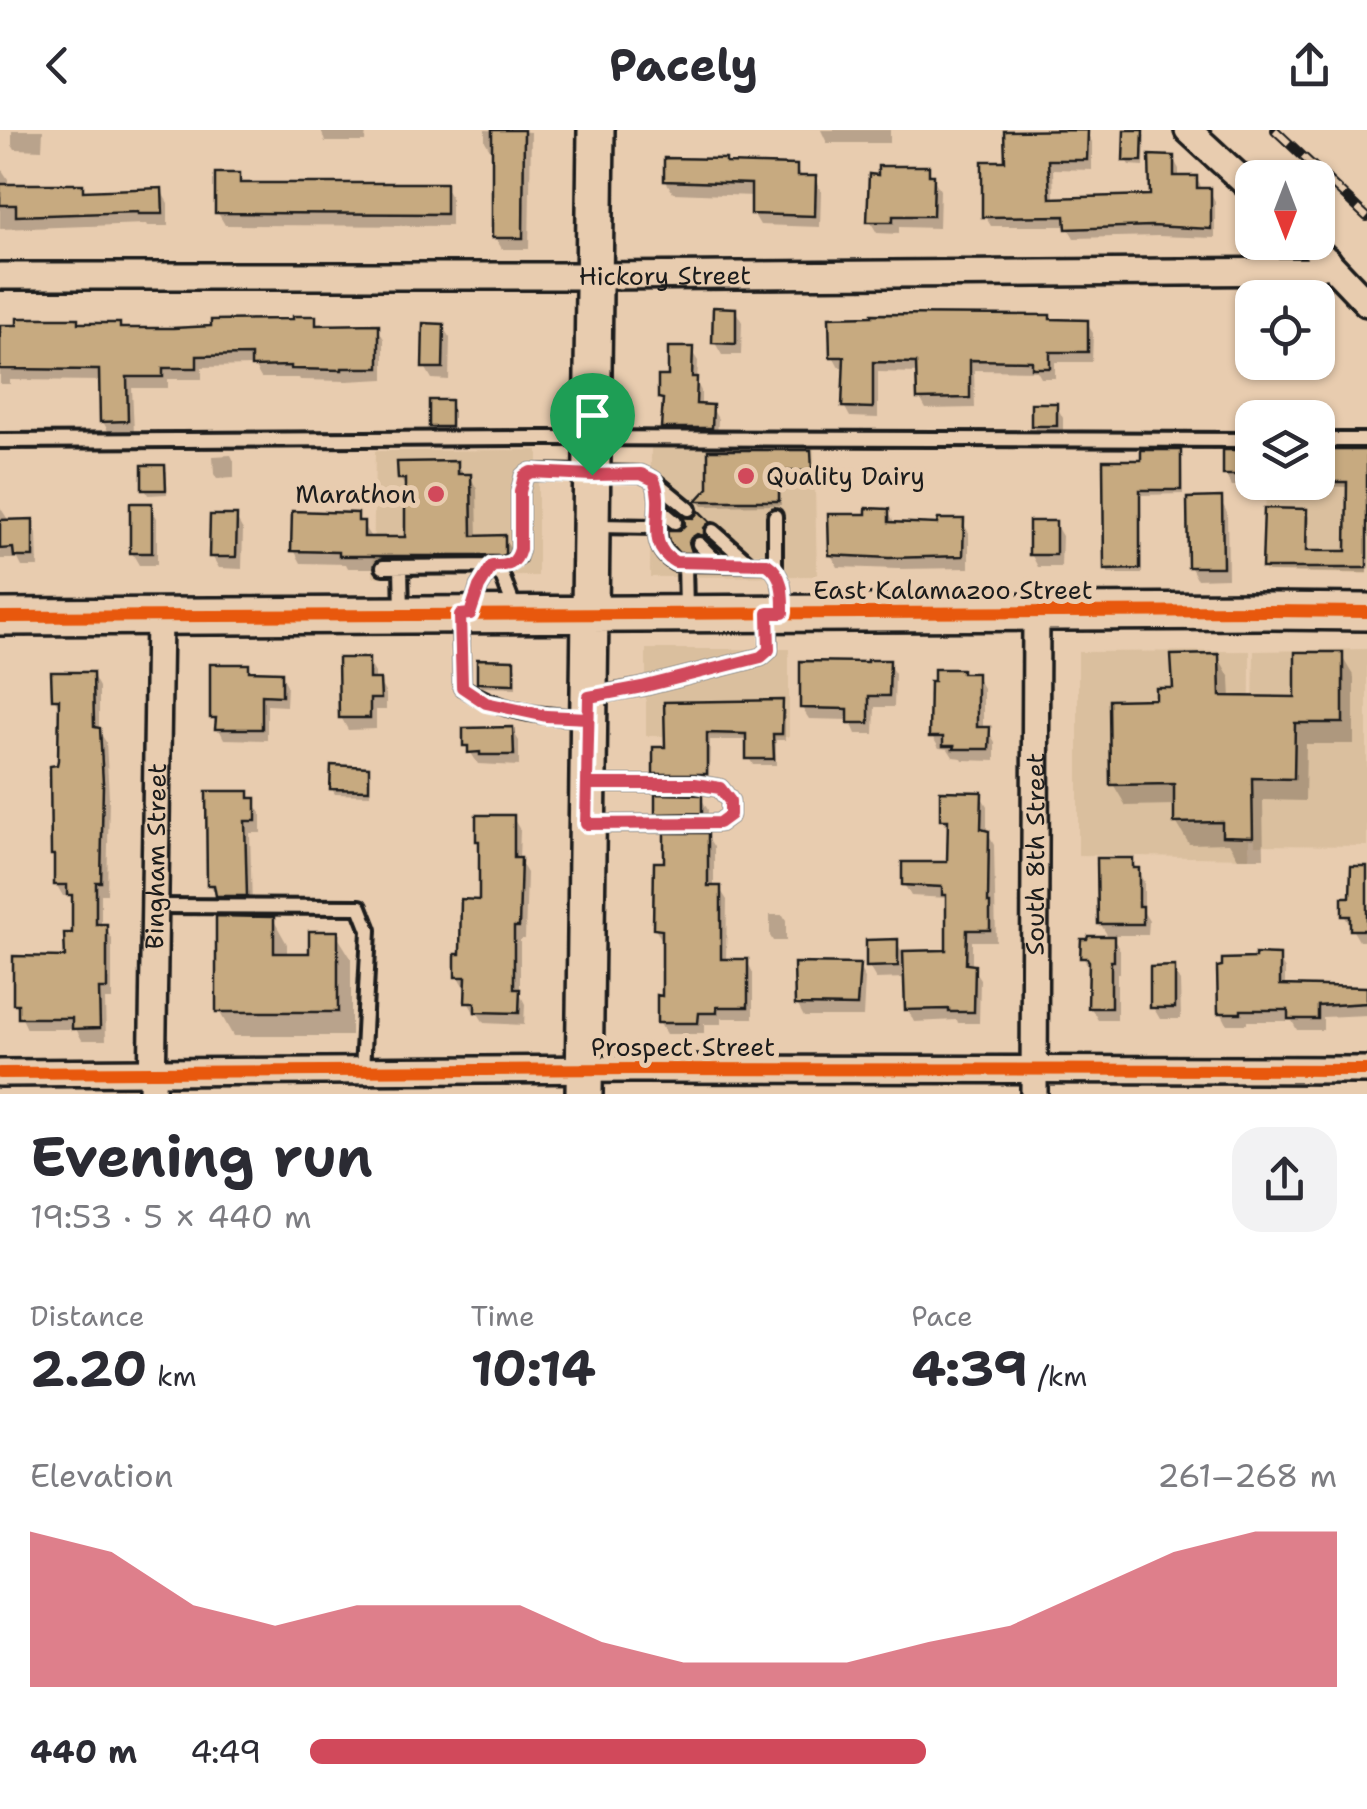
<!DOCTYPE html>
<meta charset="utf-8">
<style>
body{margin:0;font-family:"Shantell Sans",sans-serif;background:#f2f2f3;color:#2b2b33;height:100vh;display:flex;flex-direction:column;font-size:38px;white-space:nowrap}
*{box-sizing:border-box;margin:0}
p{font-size:32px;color:#7c7c81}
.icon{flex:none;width:55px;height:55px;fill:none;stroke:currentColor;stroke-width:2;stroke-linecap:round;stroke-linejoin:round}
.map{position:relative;height:964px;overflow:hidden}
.drawer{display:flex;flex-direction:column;background:#fff;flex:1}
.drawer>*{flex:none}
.needle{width:65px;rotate:180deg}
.controls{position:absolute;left:1235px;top:30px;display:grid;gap:20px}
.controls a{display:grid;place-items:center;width:100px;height:100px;border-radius:20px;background:#fff;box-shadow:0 2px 8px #0004;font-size:50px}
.pin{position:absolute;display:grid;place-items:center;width:85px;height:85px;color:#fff;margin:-102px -42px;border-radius:50% 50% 50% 0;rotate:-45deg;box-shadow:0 0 10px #0007}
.pin .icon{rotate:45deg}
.round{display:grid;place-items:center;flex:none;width:105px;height:105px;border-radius:30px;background:#f2f2f3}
.head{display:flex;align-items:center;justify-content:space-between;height:170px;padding:0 30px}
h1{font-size:55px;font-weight:700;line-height:75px}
.stats{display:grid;grid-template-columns:repeat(3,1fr);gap:15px;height:170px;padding:10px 30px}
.stats div{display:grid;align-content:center}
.stats b{font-size:50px;font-weight:700}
.stats small{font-size:28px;font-weight:400}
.stats p{font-size:28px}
.chart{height:280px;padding:20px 30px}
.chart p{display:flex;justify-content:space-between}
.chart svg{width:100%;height:180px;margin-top:10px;fill:#d1495b;opacity:.7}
ul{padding:0 30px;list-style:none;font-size:32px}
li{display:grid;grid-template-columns:160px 120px 1fr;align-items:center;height:75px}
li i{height:25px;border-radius:12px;background:#d1495b}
header{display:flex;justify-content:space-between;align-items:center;height:130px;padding:0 30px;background:#fff;font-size:45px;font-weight:700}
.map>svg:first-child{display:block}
.built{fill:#dabf9e}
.shadow{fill:#0003}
.building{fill:#c7aa80;stroke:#1c1c1c;stroke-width:2.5}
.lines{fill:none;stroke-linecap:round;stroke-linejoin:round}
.lane-casing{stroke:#1c1c1c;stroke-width:20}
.street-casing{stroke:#1c1c1c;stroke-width:32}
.secondary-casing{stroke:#1c1c1c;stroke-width:42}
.lane{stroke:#e8ccaf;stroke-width:12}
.street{stroke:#e8ccaf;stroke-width:25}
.secondary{stroke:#e8ccaf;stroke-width:35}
.rail-casing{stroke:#1c1c1c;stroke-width:10}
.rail{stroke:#e8ccaf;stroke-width:6;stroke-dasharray:19;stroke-linecap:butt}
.cycleway-casing{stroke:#e8ccaf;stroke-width:19}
.cycleway{stroke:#e8590c;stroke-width:12}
.route-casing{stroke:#fff;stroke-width:20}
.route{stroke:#d1495b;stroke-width:12}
.poi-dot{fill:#d1495b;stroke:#e8ccaf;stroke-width:4}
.labels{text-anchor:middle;stroke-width:10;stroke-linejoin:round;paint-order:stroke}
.street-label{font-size:25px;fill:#1c1c1c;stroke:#e8ccaf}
.poi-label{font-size:25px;fill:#1c1c1c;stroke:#e8ccaf;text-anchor:start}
</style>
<header><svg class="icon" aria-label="back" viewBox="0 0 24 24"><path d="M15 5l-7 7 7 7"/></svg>Pacely<svg class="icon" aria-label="share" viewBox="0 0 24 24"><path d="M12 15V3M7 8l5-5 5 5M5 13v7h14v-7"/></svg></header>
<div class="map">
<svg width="1367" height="964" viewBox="0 0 1367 964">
<rect width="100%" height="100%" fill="#e8ccaf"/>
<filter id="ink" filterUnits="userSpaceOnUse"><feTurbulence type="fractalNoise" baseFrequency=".01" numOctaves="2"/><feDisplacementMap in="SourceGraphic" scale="20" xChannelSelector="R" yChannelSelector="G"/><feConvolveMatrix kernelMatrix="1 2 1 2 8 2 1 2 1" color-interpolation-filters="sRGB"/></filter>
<g filter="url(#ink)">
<path class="built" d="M814,314L817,446L650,447L651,317Z
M1367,316V444L1264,442L1266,353L1318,352V317Z
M538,320V446L373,447L375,321Z
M646,519H789V607L646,606Z
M1367,519V716L1255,715L1252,648L1254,521Z
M1250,521L1249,728L1078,725V522Z"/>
<path class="shadow" d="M12,0H43L42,20L15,19L12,14Z
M321,0H366L365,12H325Z
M485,0L531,2L529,119H502L495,107V23H492L485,11Z
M821,0H890V13H827Z
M1043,0L1086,1L1092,12V40L1053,39L1054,71L1153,68L1173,28L1179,39V48H1196L1203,60H1209L1215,71V108L1158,106L1074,108L1067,96H991L985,86L1007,33Z
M1142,1L1145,6L1144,36L1129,35L1126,30Z
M727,35L795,37L802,48L814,49L821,61L820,97L760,95L753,83L754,66L673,63L666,51Z
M0,37L8,49V56H81L85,63L161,61L168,73V96H147L146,94L0,99Z
M928,39L940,60L939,98L899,97V104L877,103L870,91Z
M239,45L244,55H444L451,67V96L225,95L218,83Z
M735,180L742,192L741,225H722L715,213Z
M315,189L319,197H377L384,209V249L347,251L300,250L299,248H261L254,236L202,237V249H168V258H132L134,303L110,304L103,292L102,251L10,250V254H0V198L119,195L122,200H173Z
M1051,192H1086L1093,203L1092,232H1055V248H1041L1037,241L974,240L975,278L926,279L920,268L919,243L878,242V288L850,287L844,276L846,237H839L833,226Z
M442,196L450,208L449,250L432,249L425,237Z
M691,220L698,231L697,253L701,261V277L712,278L718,289L717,309H670L664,298L665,276L660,268L670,249Z
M450,272L453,278L452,302L434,301L431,296Z
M1283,272H1305L1312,288H1284Z
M1056,275L1063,288V308H1041L1034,296Z
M1179,322L1182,328L1183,364L1141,365L1142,444H1109L1106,439L1144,332Z
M1225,322H1252V352H1268V356H1232L1225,344Z
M1318,322H1367V443L1268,442L1265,437L1306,381L1309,387L1308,423H1349L1350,357L1315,356L1313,352H1318Z
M809,323L812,328L813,346L780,345L781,375L702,376L699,371L711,359Z
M231,325L234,331V348L217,349L214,344L213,326Z
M457,333L464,346H470L477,359L478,408H504L511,420L509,438H348L346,434L301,433L294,420L356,385L370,406V409H408V361L400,348Z
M164,337L167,342V364L148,365L145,359Z
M1220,370L1227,382L1228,448L1197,449L1190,436Z
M150,376L157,388V435H139L132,423Z
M0,377L7,388L8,392H31L37,403L38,437H22L18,429H0Z
M888,381L896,395L940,396L962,391L969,403V438L897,439L838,437L831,425L869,386Z
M236,388L243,400L242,439L219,438L212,426Z
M708,393L711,398L705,404L706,410L701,409L693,413L691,419L694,428H684L679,424L675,417Z
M1055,394L1062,406L1061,437H1038L1031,424Z
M1341,525L1354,547V614H1306L1305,671L1263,670L1264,728H1238L1229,713L1189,714L1176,692V675L1126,676L1113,654L1159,572L1218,526L1230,548L1231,569L1297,570Z
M368,531L375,543V552H379L386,564V580H376V599L348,600L341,587Z
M513,532L516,538V558L482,557L479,552Z
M888,533L895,544L894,577H875L874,604H856L850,590L809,589L802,578Z
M247,537L251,544H281L287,555L286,576L267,575V610L224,609L213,587Z
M92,544L99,557V601L106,612L109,667L107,764H101V797H105L112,809V870H105L106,910H82L76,899H27L15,873L67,829L75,806V773L71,766H63L56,754L61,580L54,568Z
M963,546H976L983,558V599L988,600L995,612V631L963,630L962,628L953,627L948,619L939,618L932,606Z
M781,573L785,580V610H776V635H753L749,628L748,610H710L709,651L660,650L656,643L668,620L667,574Z
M512,599L519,611V636L478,634L466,615Z
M368,639L371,645L370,665L335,664L332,659Z
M248,664L261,683V703H250L252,778H225L210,755Z
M980,664L987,676V702L994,715L996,811H972V837L980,849L979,893H958L957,890L914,892L908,880L907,848L876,849L869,837L896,812L903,823L949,822L947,768L911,766L904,754L949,734V701L942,689Z
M701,668L708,680L707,695H664L657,683Z
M513,688L520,700L519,730L527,743L525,809H520V864L525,874L524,895L484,893L479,885L475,884L468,872V859H465L458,847L482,772V716L478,710Z
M707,706L714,717V759H720L727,770L726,831H747L753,843V888H722V894H704V904H666L659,892L664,868L662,810L655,799L667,735Z
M1132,731L1144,752V783L1149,791L1148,805H1111L1120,820V843H1117V890H1098L1091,878L1090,839L1083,827L1109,808L1100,793Z
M1367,769V811H1359L1344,785Z
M770,785H783L786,790V811H773L770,806Z
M273,789L287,814V825H312L336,804L351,828V906H233L219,881Z
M1278,828L1285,839V857L1367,859V885L1323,887V900H1297L1292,891H1247V894H1227L1221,882Z
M858,836L865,848L863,887H804L797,874Z
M1173,839L1180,851L1181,889H1160L1153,877Z"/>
<path class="building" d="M492,0H524L523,108H492Z
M1088,0L1087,30H1048L1050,68L1150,65L1149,25L1174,26V46H1197V58H1211V99L1151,96L1066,99L1065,86L982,87V31H1005L1004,1Z
M1124,0H1143L1142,31H1123Z
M664,28L726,29V33L797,35V46H816L815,86L751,84V54L664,51Z
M878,36H929V45H934L933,86H893V92H867L869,44L878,45Z
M215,43H240V53H446V84L215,83Z
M0,54H83V61L162,58L163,84H138V82L16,86V75H0Z
M713,177L736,178V214L712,213Z
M872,184L1050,185V189L1088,190V222H1050V238H1032V231L970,230V268L917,269L916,233L873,232V278L842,277L844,227H830L829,187L872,186Z
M293,186H316V195L379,194V238H342V240L291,239V236L251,237V225L197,226V238H163V247H127L128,291L100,292L99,240L0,239V195H17V188H78V193H120V198H173L211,196V190L293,189Z
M423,193L444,194L443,238H422Z
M668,217H693L692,247H697L696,274L713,275L712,298H661L663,269L658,268V246H668Z
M429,270H451V297H429Z
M1031,273H1057V296H1031Z
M708,320H811L812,341H779V371H696L708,358Z
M1141,320H1181V360H1140V439L1104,440L1103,330H1141Z
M1223,320H1252V345H1223Z
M1318,320H1367V438H1262L1264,378L1307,379L1306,421H1346L1347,352H1318Z
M458,331V344H471L472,406L505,405V424L502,426H339V422L291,421L292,381L358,383V391H364V407H405V349H398L397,332Z
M142,335H165L166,360H142Z
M1222,367L1223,437H1188L1187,368Z
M130,373H152V423H130Z
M866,378L889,379V392L937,394L938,389H964L963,426L889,428L829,425L828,384H866Z
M699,381L710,392L704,398V406L697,404L691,408L689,412L692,422L691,423H679L669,412L667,401H679L685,395L684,387L693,388Z
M210,385H237L236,427H209Z
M33,389V427H14L13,418L0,419V390Z
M1029,391H1056V425H1029Z
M1295,522H1343V593H1295L1294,649L1252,648L1253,707L1222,706V692L1174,693V654L1110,655L1109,570L1156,569V558H1173L1171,525L1219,524L1220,566L1295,567Z
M338,528H369V549H380L381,569H370V588H339Z
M477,529L514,530V554L477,553Z
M867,530H890L889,566H869V593H848V579L800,578V531L867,532Z
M210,534H249V541L282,542V566L262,565V599H215L216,588H210Z
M934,539H962V543H977V597H990L989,619H953L954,616H943V607H929L930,551H934Z
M51,542H93L94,597L100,598L103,653L101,752H96V794H107V859H99L100,898L72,899V888H18V874H13V826L65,827L64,803H72V765H67V755H54V725H51L50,636L57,635L58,630L59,569H52Z
M783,570L782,604H773L774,629H746V604L707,603V644H653V617H665L664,572Z
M513,597L514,625H480V622L468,623V616H463V598Z
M331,635L369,637V660L330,659Z
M206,661H249V668H256V691H245L247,766H216L214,755H207Z
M940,661L982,662L981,699L989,701L988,773H990V800H967L966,834L975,835L974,882H949V879L905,880L903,821L946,820V765H942V757L902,755V732H947L948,690H940Z
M655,664L702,665V683L655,684Z
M476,685H514V728H521L519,797H514V859H520L519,883L475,882V873H465L466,847H455V824H460L461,769L479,770V711H476Z
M664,703H708V756H721V829H748V877H717V883H699L698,893H657V865L662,866V800L653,799L654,732H664Z
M1097,728H1133V738H1139V776H1143V794H1098Z
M1351,736H1367V800H1350V786H1342V767H1350Z
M216,786L274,787V823H309V801H338V882H216Z
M1088,806H1114V831H1111V878H1088L1089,831L1087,828H1080L1081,809H1087Z
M898,809V836L866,837V810Z
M1255,824L1280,825V855L1367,857V873L1318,876V889H1288V880H1241V883H1218L1217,837L1222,836V829L1255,828Z
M794,833L860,834L857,876L795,875Z
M1175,836V878H1150V837Z"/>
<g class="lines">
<defs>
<path id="lane" d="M1318,310H1367
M0,311L543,308L1252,310
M656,352L689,379
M658,378L675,392
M775,386V439
M595,396L657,397
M713,401L748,432
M699,414L718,433
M685,432L686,481
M383,437L505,436L517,428L520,419V362L524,346L531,342L641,344L654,350C667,379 642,414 675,433L767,434C783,444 783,462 783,480
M401,437L402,483
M472,479L479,457L492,436L503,448L516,482
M460,487L462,557C502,583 540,586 586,588
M591,566L642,557L761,527L769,520V485
M589,694L719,693L730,685V671L720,658L695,654H589
M153,776L360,777L369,800L362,942"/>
<g id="street">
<path d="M1188,0L1252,59"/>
<path d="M1309,112L1367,173"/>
<path id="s1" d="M0,146H594L1310,141L1328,131"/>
<path d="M0,943L634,939L1367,940"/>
<path id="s2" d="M152,964L159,487"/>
<path id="s3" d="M1034,964L1036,483"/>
</g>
<path id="secondary" d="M0,487L1269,481L1367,482
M584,964L596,0"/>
</defs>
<use href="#lane" class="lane-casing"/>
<use href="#street" class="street-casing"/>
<use href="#secondary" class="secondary-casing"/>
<use href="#lane" class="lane"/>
<use href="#street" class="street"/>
<use href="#secondary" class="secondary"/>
<defs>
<path id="rail" d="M1275,0L1367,87"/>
</defs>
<use href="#rail" class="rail-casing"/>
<use href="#rail" class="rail"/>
<defs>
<path id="cycleway" d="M0,487L1269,481L1367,482
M0,943L634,939L1367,940"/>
</defs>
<use href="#cycleway" class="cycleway-casing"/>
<use href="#cycleway" class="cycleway"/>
</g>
</g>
<g class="lines" filter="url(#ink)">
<defs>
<path id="route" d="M592,345L531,342L524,346L520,362V419C516,435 508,436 492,436L479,457L470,484L460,485L462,557L486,573L546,586L588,588L587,654H695L720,658L730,671V685L719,693L586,694C587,652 588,609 589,567L642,557L761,527L769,520L768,483H783C783,464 784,445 767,434L675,432C642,414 667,379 654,350L641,344L592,345"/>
</defs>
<use href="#route" class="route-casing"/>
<use href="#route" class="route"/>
</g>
<g class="poi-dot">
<circle cx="746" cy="346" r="10"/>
<circle cx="436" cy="364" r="10"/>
</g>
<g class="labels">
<g class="street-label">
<text dy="9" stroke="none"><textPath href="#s1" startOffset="665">Hickory Street</textPath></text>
<text x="953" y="469">East Kalamazoo Street</text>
<text dy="9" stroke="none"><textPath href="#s3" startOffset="240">South 8th Street</textPath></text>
<text dy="9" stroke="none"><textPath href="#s2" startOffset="238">Bingham Street</textPath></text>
<text x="683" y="926">Prospect Street</text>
</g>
<g class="poi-label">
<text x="766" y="355">Quality Dairy</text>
<text x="416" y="373" text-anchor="end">Marathon</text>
</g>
</g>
</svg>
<div class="controls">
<a><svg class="needle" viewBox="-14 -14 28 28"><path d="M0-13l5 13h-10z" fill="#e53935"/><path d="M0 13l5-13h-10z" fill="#7c7c81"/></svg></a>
<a><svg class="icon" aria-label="locate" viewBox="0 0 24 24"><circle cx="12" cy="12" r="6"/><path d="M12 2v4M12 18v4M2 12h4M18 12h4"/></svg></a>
<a><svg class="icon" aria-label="layers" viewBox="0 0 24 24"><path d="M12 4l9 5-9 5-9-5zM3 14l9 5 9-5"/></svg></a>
</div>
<div class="pin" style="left:592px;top:345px;background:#1e9e55"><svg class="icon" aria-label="arrive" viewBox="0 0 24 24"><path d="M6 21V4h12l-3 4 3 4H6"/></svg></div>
</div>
<section class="drawer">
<div class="head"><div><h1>Evening run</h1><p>19:53 · 5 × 440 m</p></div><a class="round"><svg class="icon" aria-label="share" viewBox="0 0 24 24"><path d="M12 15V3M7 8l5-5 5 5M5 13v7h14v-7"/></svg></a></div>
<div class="stats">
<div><p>Distance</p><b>2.20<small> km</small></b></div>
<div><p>Time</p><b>10:14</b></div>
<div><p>Pace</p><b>4:39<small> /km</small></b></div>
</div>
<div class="chart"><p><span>Elevation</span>261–268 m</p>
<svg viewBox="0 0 160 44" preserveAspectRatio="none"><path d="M0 44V6L10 11L20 24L30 29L40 24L50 24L60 24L70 33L80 38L90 38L100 38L110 33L120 29L130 20L140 11L150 6L160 6V44z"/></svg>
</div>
<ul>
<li><b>440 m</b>4:49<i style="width:60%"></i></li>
</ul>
</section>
